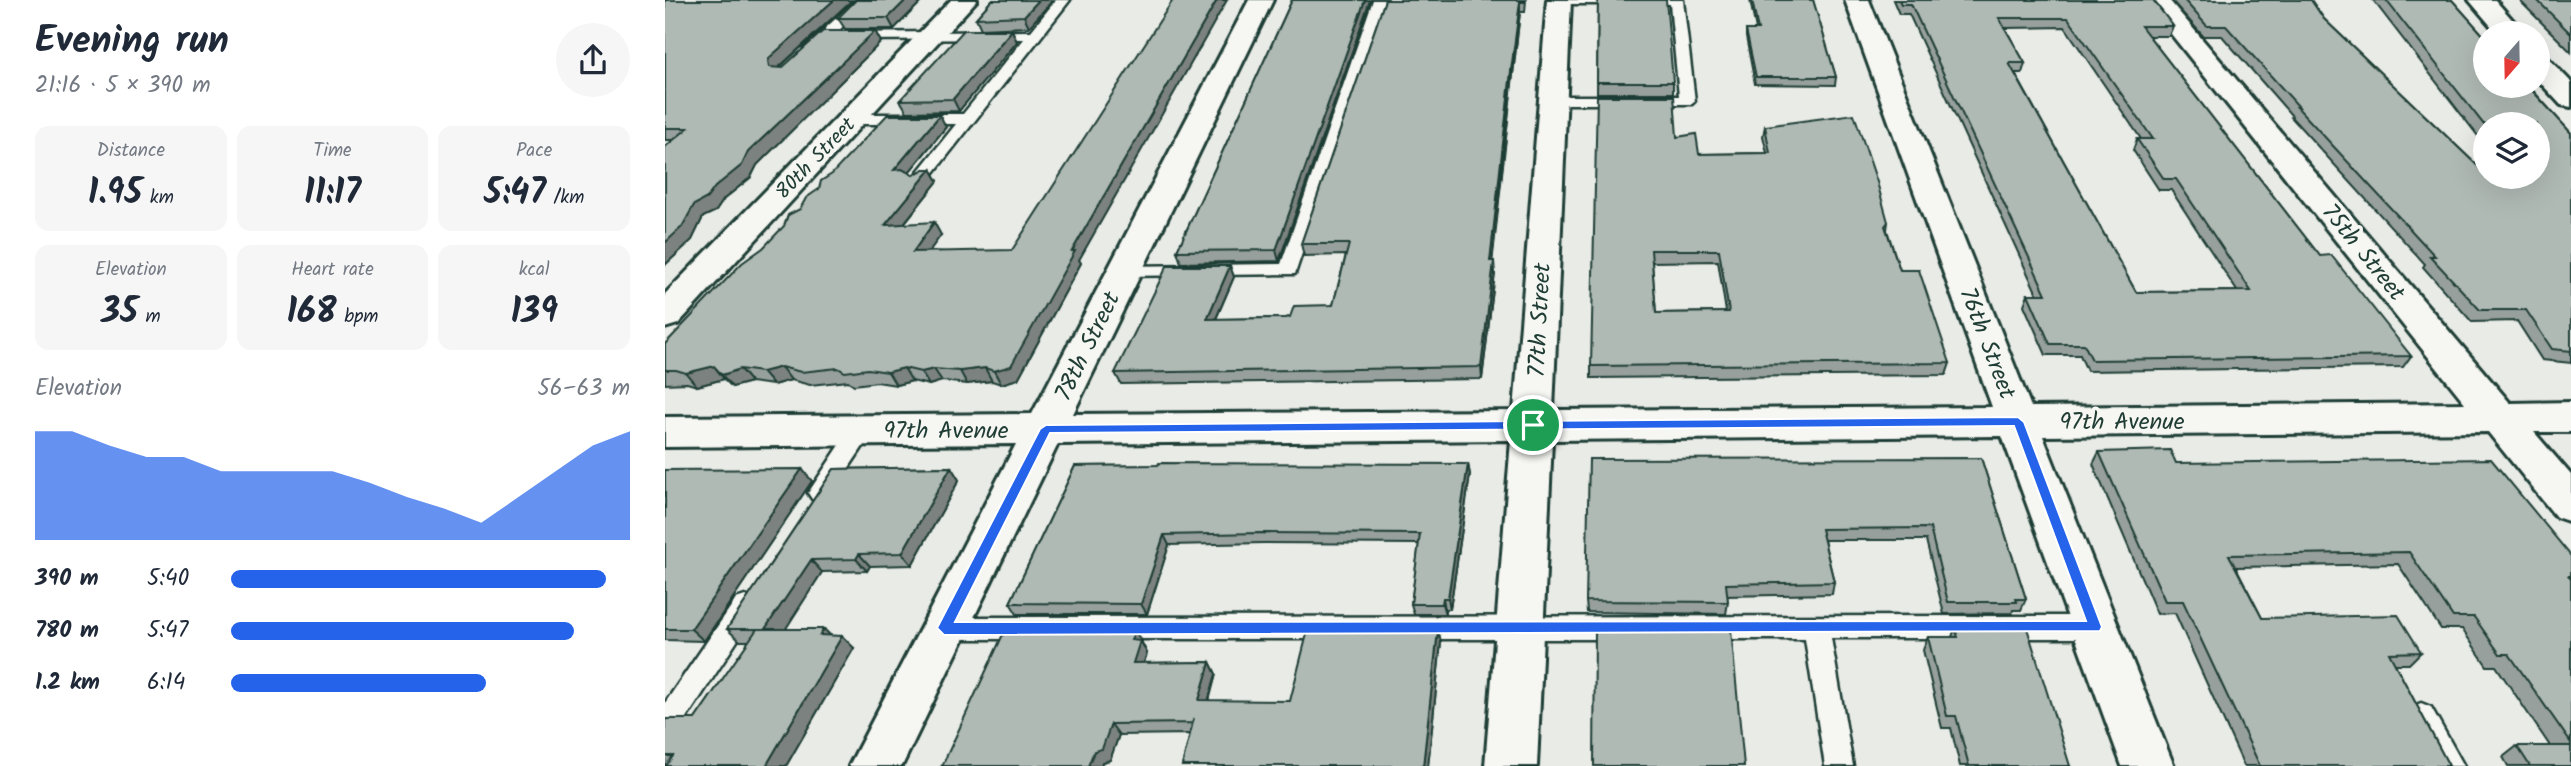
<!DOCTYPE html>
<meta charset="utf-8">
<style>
body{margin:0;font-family:Kalam,sans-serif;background:#f6f6f7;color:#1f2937;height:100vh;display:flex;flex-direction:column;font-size:26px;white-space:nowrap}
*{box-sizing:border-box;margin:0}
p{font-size:23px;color:#747a83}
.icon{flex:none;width:38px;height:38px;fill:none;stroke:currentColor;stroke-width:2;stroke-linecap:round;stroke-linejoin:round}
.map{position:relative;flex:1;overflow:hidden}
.details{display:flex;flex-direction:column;background:#fff;width:665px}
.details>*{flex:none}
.needle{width:46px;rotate:200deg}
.buttons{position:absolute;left:1808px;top:21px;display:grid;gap:14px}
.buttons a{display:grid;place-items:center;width:77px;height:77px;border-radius:50%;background:#fff;box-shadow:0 7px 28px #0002;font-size:35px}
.pin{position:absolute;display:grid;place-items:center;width:60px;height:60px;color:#fff;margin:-30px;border:4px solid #fff;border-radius:50%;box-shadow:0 2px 7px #0007}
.round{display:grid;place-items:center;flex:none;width:74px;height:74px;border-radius:37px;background:#f6f6f7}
.head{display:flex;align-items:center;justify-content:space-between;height:119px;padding:0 35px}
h1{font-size:38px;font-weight:600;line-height:52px}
.stats{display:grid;grid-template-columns:repeat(3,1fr);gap:10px;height:119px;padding:7px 35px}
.stats div{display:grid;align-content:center;border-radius:14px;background:#f6f6f7;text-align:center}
.stats b{font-size:35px;font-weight:600}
.stats small{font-size:19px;font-weight:400}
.stats p{font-size:19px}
.chart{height:196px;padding:14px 35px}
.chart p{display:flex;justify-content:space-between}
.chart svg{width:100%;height:126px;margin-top:7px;fill:#2563eb;opacity:.7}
ul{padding:0 35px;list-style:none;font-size:23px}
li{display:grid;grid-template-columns:112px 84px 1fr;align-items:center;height:52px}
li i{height:18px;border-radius:9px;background:#2563eb}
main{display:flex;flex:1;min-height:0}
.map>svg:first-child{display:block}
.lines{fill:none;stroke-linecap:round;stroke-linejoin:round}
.lane-casing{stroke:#1f3d34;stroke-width:5}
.street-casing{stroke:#1f3d34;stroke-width:6}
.lane{fill:#f6f6f2;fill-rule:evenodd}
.street{fill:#f6f6f2;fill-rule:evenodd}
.wall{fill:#97a09c;stroke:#1f3d34;stroke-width:2;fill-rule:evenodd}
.shaded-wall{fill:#7b827f;stroke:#1f3d34;stroke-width:2}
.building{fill:#b0bab5;stroke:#1f3d34;stroke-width:2;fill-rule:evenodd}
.route{fill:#2563eb;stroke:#fff;stroke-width:2;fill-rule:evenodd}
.labels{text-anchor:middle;stroke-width:7;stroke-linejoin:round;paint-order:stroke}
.far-street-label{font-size:21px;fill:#1f3d34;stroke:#f6f6f2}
.street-label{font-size:24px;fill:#1f3d34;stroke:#f6f6f2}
</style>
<main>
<section class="details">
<div class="head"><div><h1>Evening run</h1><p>21:16 · 5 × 390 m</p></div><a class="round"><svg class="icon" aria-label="share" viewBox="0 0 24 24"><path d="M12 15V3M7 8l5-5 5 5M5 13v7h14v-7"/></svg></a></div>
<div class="stats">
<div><p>Distance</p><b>1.95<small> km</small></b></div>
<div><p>Time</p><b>11:17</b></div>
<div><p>Pace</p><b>5:47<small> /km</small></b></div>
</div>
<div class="stats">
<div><p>Elevation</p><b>35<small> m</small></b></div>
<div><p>Heart rate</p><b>168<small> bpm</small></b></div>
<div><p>kcal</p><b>139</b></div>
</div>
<div class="chart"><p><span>Elevation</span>56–63 m</p>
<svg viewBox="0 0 160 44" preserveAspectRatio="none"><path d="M0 44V6L10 6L20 11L30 15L40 15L50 20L60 20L70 20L80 20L90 24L100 29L110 33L120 38L130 29L140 20L150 11L160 6V44z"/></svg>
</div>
<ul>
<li><b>390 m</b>5:40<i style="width:94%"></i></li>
<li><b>780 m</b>5:47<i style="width:86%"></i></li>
<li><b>1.2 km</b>6:14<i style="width:64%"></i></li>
</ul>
</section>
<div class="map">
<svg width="1906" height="766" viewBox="0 0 1906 766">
<rect width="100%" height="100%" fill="#e9ebe7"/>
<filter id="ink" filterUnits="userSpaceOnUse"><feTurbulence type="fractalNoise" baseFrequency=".0143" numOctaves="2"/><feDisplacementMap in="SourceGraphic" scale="14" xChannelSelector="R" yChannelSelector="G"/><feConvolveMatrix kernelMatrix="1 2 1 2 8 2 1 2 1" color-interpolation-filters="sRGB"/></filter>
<g filter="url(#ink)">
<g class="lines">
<defs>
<path id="lane" d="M191,0H206L151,52H141L139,49L141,46Z
M391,0H405L260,184H248L246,180L291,124H188L180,119L188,114H298L359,39L183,40L178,39V33L366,31Z
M708,0H722L630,274L452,276L450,272L452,268L459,266L616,264Z
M887,0H1018L1030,101L1027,104H883L880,101L888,96H1014L1005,4H894Z
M197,422L205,424L208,430L205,436L163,499L155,502L147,499L143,493L189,424Z
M80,596L89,599L93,607L89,615L10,736L0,740V703L71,599Z
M1430,616L1439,619L1443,627L1439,635L1430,638H1166L1188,766H1160L1140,639H279L270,636L266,628L270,620L279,617Z
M1756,703L1766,707L1799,766H1769L1742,716L1746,707Z"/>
<path id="street" d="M286,0H312L13,324L0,328V294Z
M584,0H608L408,414L849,411L882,0H906L888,410L1327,407L1180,0H1204L1366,407L1800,403L1479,0H1504L1845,403L1906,402V432H1869L1906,475V522L1891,517L1823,432L1378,436L1509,766H1457L1337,436L887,440L872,766H820L846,440L393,444L237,766H184L351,444L0,447V417L367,414Z
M1804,0H1830L1859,33H1832Z
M1872,54L1881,56L1906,82V107L1896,105L1872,79Z"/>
</defs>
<use href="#lane" class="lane-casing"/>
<use href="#street" class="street-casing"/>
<use href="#lane" class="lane"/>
<use href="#street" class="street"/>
</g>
<path class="wall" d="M0,0H187L114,68H117L210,31L216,42L92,165L86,177L59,199L51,211L38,217L27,240L0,265V147L8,140H0Z
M258,0L229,29H180L173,18Z
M327,0H388L364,27L316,29L311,18Z
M627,0H705L614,261L516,263L512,251Z
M720,0H861L860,12H855L847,82L827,261L830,273L817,379L456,384L450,373L565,266L569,277L551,319L621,318L668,305L681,255L639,256L636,244Z
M933,0L1008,82V93H932Z
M1085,0H1148L1171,77L1170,85L1090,84L1081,37V30H1091Z
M1228,0H1488L1508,26L1504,36H1484L1655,256L1746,356L1738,367L1422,371L1415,355H1381L1359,305L1363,294H1372L1244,14H1234ZM1400,27L1476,139H1472L1468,150L1494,190H1506L1572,291L1471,292L1350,73H1357L1360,63L1340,28Z
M1506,0H1646L1659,19L1818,171L1872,177L1820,124V145L1708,0H1787L1906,133V363L1877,360L1852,321L1807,322L1758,267L1760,264L1626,117L1627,116L1557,36H1538Z
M1854,0H1906V52Z
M347,30L352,42L294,111L242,112L235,100Z
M1100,126L1223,222L1222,230L1235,270L1285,363L1281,375L926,378V366L1012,137L1034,154L1102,153L1098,136ZM1053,261L1061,312L991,313L987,262Z
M281,127L243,173L248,175L266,169L273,181L239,224L276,235L264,251L414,260L416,263L353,379L336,384L327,381L302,384L277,381L264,385L247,381L231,385L212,382L189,385L183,381L145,385L126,380L108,385L86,382L67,387L59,379L32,386L22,383L0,384V344Z
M1434,452L1511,463L1906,556V766H1843L1838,757L1852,746H1885L1831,666H1822L1797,629H1776L1733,564L1571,567L1597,618L1756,652L1744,664H1730L1784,766H1579L1510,613L1492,614L1428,464Z
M1316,458L1361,599L1356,610H1348L1347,613L1279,614L1261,540H1159L1169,582L1167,594L1062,596L1063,602L1061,614L922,612L921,601Z
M803,464L805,475L785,609H780V614H749L746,604L754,544L599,543L504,545L482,614H352L345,603L410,466Z
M286,467L294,480L247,565L205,566L202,571L157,572L120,629L165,635L189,648L121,766H0V721L30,719L84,641H75L62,629L169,469Z
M0,470L147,481L39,641L0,640Z
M1290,628L1405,766H1295L1286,728H1277L1258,650L1263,637H1287Z
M773,630L776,642L763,766H517L525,734L454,735L445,760L437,762L436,766H277L477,642V643L482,653L479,663L545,662L551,674L544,701H625Z"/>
<path class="shaded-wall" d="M169,0H187L112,69L104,67L103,61L105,57Z
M241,0H258L229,29L223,18Z
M374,0H388L364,27L359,16Z
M552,0H562L414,260L416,263L353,379L336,384L329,371L407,251Z
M700,0H705L614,261L611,250Z
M855,2V12L826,273L825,261Z
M347,30L352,42L294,111L288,99Z
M210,31L216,42L92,165L86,177L59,199L51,211L38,217L27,240L0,265V243L29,205L50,187L83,152Z
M275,115L281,127L236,182L229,170Z
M266,169L273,181L228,237L220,225Z
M269,222L276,235L255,264L248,252Z
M829,261L830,273L817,379L816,367Z
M565,266L569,277L546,330L542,319Z
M49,366L59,379L32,386L21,373Z
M116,367L126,380L108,385L97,372Z
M239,368L247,381L231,385L223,372Z
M320,368L327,381L302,384L295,371Z
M75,369L86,382L67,387L57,375Z
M269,369L277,381L264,385L256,372Z
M803,464L805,475L785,609L783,598Z
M286,467L294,480L247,565L237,553Z
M137,469L147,481L39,641L26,629Z
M499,535L504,545L482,614L476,604Z
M194,554L205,566L202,571L191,559Z
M146,560L157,572L113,641L100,629Z
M778,598L780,609V614L777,604Z
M159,629L171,641L155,635Z
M470,630L482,653L475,674L468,663L466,640Z
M773,630L776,642L763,766H758Z
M177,636L189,648L121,766H101Z
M545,662L551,674L540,712L534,700Z
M446,724L454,735L445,760L437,762L436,766H423L429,751Z"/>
<path class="building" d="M0,0H169L105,57L103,61L104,67L117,68L158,31H210L83,152L77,165L50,187L42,198L29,205L17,227L0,243V147L23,128H0Z
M191,0H241L223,18H173Z
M327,0H374L359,16L311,18Z
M508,0H552L407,251H410L346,366L329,371L320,368L295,371L269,369L256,372L239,368L223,372L203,369L180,372L173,368L136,372L116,367L97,372L75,369L57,375L49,366L21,373L11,370H0V344L77,263L98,248L119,226L123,215L135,209L141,198L154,189L156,181L167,174L222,115H275L229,170L237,169L248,175L259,169H266L220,225L269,222L248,252L347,250Z
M627,0H700L611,250L512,251Z
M720,0H859V2H855L846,71L825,261H829L816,367L450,373L502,266H565L542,319L621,318L625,317L629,306L668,305L684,244H636Z
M933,0H1001L1008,82H932Z
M1087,0H1148L1171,77H1091L1081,30H1093Z
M1234,0H1488L1508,26H1476L1655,256L1666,255L1746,356L1427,360L1419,344H1385L1363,294H1381L1246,4H1236ZM1334,18H1403L1488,139H1472L1499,179H1511L1586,291L1471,292L1344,63H1360Z
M1519,0H1646L1659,19L1818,171L1820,169V177H1872V124H1820V126L1721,0H1787L1820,37V86H1863L1906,133V351L1887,349L1861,310H1815L1765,256H1770L1632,107H1634L1561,26H1542Z
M1872,0H1906V34Z
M299,30H347L288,99L235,100Z
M932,96H1009L1012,137L1031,134L1034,154L1105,153L1100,126L1189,114L1212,182L1223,222L1220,226L1235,270H1254L1285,363L926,366ZM986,250H1054L1064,312L991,313Z
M1505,450L1511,463L1826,459L1906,556V576H1904L1906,578V743L1844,654H1835L1809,617H1788L1744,552L1564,555L1597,618L1733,615L1756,652L1724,653L1784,766H1595L1518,601H1500L1434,452Z
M1316,458L1361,599H1351L1352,602H1283L1265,528L1156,529L1169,582L1061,584L1063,602L921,601L924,459Z
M494,463L803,464L783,598H778L777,604H746L755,534L595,533L499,535L476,604L345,603L410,466L493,465Z
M286,467L237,553L194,554L191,559L146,560L100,629H62L169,469Z
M137,469L26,629H0V470Z
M1290,628H1362L1405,766H1304L1291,716H1282L1263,637H1293Z
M92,629H159L155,635L177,636L101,766H1L8,756H0V721L1,719H30Z
M340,630H470L466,640L475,641L468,663L545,662L534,700L625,701L643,630H773L758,766H517L529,718L527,723L446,724L437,749L429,751L423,766H277Z
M930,630H1066L1079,766H929Z
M1852,746H1906V766H1865Z"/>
</g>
<path class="route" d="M1353,417L1359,422L1437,627L1435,631L279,635L272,628L375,429L381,425ZM1349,426L1421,621L290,622L385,433Z"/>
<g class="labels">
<g class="far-street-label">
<text transform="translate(150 158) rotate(-46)" y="7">80th Street</text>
</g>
<g class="street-label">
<text transform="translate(1699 252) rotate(51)" y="8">75th Street</text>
<text transform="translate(874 320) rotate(-87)" y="8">77th Street</text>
<text transform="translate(1323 343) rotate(69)" y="8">76th Street</text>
<text transform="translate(422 346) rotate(-64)" y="8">78th Street</text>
<text x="1457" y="429">97th Avenue</text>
<text x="281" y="438">97th Avenue</text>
</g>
</g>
</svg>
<div class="buttons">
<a><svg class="needle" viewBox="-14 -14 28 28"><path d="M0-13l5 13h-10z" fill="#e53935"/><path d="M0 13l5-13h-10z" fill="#747a83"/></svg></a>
<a><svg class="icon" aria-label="layers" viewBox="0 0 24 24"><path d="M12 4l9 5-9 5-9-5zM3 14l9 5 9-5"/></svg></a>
</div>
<div class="pin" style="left:868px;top:425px;background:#1e9e55"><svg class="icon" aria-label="arrive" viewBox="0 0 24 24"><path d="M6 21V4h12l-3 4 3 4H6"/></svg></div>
</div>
</main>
